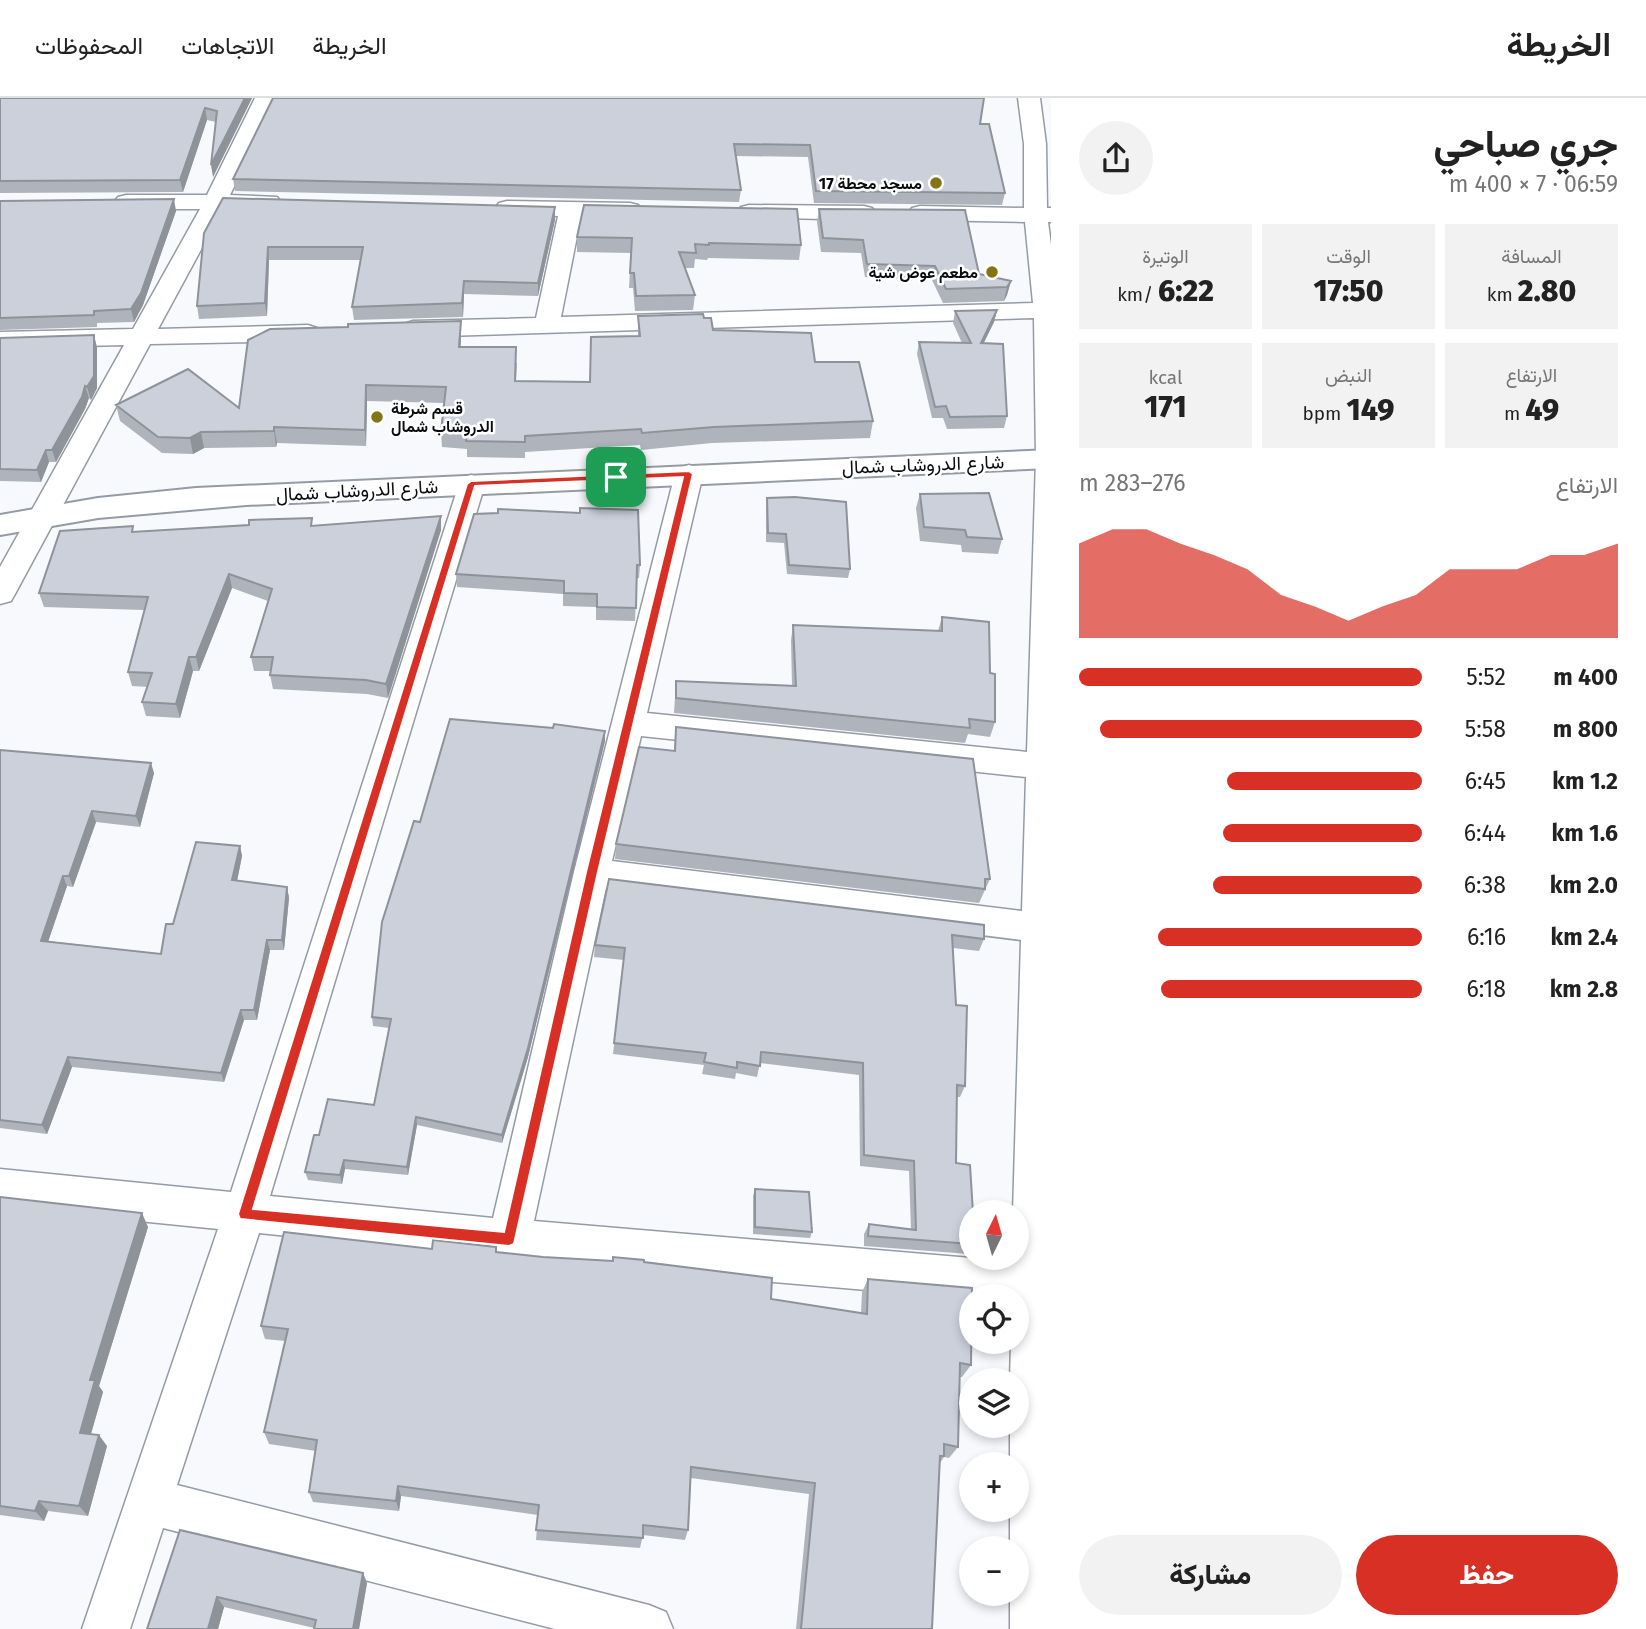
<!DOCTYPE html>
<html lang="ar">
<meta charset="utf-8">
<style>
body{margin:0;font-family:"Fira Sans",Vazirmatn,sans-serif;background:#f2f2f2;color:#222;direction:rtl;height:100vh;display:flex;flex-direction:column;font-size:26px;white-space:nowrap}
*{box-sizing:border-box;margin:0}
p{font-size:23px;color:#767676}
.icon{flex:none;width:38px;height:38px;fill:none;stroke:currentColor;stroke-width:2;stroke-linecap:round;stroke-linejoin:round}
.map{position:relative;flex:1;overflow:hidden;direction:ltr}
.panel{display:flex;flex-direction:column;background:#fff;width:595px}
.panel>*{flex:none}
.needle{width:46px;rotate:5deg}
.fabs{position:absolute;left:959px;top:1102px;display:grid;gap:14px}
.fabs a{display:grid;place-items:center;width:70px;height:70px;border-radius:50%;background:#fff;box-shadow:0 4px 10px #0003;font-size:35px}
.pin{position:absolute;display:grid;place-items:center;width:60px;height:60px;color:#fff;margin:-30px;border-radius:14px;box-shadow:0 4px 10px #0006}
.round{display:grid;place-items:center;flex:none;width:74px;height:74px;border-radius:37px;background:#f2f2f2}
.head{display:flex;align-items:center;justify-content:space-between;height:119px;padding:0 28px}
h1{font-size:38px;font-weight:800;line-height:52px}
.figures{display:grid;grid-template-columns:repeat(3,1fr);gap:10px;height:119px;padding:7px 28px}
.figures div{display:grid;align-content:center;border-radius:0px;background:#f2f2f2;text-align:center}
.figures b{font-size:30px;font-weight:800}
.figures small{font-size:19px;font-weight:400}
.figures p{font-size:19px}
.chart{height:196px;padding:14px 28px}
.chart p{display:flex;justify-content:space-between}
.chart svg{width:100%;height:126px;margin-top:7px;fill:#d93025;opacity:.7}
.primary-button{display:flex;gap:14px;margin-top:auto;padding:14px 28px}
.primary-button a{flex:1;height:80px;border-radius:42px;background:#d93025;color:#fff;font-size:28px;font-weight:800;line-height:80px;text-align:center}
.primary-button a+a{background:#f2f2f2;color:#222}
ul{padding:0 28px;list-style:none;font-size:23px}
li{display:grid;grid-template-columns:112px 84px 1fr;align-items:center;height:52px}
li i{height:18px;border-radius:9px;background:#d93025}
header{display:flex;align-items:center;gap:42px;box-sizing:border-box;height:98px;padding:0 35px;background:#fff;border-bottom:2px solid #e0e0e0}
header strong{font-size:33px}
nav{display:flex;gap:38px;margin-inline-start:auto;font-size:24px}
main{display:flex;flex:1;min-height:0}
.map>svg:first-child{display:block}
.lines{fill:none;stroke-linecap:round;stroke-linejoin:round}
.street-casing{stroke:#959ba4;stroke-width:3}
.secondary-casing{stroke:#959ba4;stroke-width:4}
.street{fill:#fff;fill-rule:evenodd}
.secondary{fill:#fff;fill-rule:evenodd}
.wall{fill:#afb3bc}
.shaded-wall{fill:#8e9299}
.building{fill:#cbd0db;stroke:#8e9299;stroke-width:2}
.route{fill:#d93025;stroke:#fff;stroke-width:2;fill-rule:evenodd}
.poi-dot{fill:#837416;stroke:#fff;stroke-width:2.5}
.labels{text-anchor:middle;stroke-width:5;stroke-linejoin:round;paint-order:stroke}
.far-poi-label{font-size:16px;font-weight:bold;fill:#0a0c0f;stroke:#fff;text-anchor:end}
.street-label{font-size:19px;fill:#0a0c0f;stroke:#fff}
</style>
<header>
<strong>الخريطة</strong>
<nav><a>الخريطة</a><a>الاتجاهات</a><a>المحفوظات</a></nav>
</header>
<main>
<section class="panel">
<div class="head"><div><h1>جري صباحي</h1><p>06:59 · 7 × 400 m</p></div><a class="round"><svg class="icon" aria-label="share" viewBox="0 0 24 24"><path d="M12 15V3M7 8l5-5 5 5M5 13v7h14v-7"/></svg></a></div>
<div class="figures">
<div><p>المسافة</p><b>2.80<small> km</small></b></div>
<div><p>الوقت</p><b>17:50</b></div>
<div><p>الوتيرة</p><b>6:22<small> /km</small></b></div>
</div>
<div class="figures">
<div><p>الارتفاع</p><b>49<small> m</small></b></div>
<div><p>النبض</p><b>149<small> bpm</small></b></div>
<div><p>kcal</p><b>171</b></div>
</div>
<div class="chart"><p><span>الارتفاع</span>276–283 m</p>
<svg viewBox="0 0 160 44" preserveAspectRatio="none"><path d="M0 44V11L10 6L20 6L30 11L40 15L50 20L60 29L70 33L80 38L90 33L100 29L110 20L120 20L130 20L140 15L150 15L160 11V44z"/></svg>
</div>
<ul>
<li><b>400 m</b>5:52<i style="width:100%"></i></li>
<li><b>800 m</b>5:58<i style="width:94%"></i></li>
<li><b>1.2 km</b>6:45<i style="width:57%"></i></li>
<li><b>1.6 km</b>6:44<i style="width:58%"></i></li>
<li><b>2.0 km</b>6:38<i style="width:61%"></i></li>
<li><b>2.4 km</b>6:16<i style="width:77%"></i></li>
<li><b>2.8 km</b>6:18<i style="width:76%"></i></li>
</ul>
<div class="primary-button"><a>حفظ</a><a>مشاركة</a></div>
</section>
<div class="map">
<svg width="1051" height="1531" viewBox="0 0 1051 1531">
<rect width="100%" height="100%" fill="#f7f9fd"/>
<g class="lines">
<defs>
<path id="street" d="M255,0H277L230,97L277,99L281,104L277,109L223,111L158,231L308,227L317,230L321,235L317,240L308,243L150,246L15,496L11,503L0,506V469L124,247L0,250V234L133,231L200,111H126L118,109L114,104L118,99L126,97H207Z
M1018,0H1040L1046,46L1047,110H1051V124H1048L1051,147V1531H1010V1496H1017V1451H1010V1412H1017V1367H1010V1328H1017V1283H1010L1011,1244H1017V1199L971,1201L509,1161L259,1135L177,1387L649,1507L666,1514L673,1531H555L163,1430L130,1531H82L218,1131L0,1109V1071L231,1094L461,380L471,377L481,380L485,386L270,1098L493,1120L574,774L675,376L679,370L689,367L699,370L703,376L647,615L1027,654L1036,361L1034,220L413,239L404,236L400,231L404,226L413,223L536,220L558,118L499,115L495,110L499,105L507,103L630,105L638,107L642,112L638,117L581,118L561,219L1033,205L1025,124L920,122L912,120L908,115L912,110L920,108L1024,110V46ZM641,638L1026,679L1022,813L612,763ZM606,790L1021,842L1013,1115H1017V1160H1011V1163L971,1160L534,1123Z
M749,107L864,108L872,110L876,115L872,120L864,122L741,119L737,114L741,109Z"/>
<path id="secondary" d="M1051,352L1050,370L246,407L98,420L0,437V417L98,400L196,390Z"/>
</defs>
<use href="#street" class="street-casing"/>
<use href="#secondary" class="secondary-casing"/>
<use href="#street" class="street"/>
<use href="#secondary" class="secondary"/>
</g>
<path class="wall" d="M0,0H252L213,79L216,24L207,22L183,94L0,95Z
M980,26L1005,95L1002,107L814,105L808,59L736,58L741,92L739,104L235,93L233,81Z
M0,103L176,113L143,207L134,224L97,225V229L0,232Z
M584,107L801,147L799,162L708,160L707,162L695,161L694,170H685L695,197L693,212L635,213L633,190H629L631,155L577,154V139Z
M819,111L979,176L1011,183L1007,197L1004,203L943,205L932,182L865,179L861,155L821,154L817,124Z
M555,122L538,198L464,196L463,219L354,222L352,209L361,162H269L267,218L199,221L197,208L204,135Z
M997,212L994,224L983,245L1007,318L1004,330L947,331L943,320H932L917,256L919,244L962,245L953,225L955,213Z
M638,218L704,220L713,232L815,264L873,323L870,340L712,345L641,352L640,347L525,354V360L467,359V351L442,349L441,333L445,305L367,303L366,348L277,345L276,349L204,350L193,356L162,355L120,323L116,307L239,310L461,239V249L517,265L516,283L590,284L638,238Z
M94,237L97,250V290L91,302L89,300L85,311L56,364H49L41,384L0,383V240Z
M920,396L1002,441L998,456L962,454L961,447L920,443L916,410Z
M767,400L850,471L848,480L787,476L784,445L766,444V408Z
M313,427L441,432L388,600L367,596L273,591L270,577L271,573H254L251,559L268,503L232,490L199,573H193L180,620L146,618L142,604L148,589L132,588L128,574L144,512L44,509L39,495L135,434Z
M640,467L639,480H637L635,523L596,522V509L563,508V496L457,489L456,476Z
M942,519L990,575L995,624L990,639L968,636L965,645L674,615L676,583L792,588L791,542L793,527L938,533Z
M676,629L990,781L979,805L615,761L616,746L674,652Z
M553,630L605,633V643L528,959L502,1045L417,1027L408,1077L345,1071L342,1086L308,1082L305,1074L319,1037L374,1007L389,930L373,928L372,919L420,724Z
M0,652L154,675L140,729L96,724L73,789L67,788L48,843L161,856L173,826L240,748L242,758L237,783L287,789L289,800L284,852H270L257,922H244L224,984L72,969L47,1036L0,1030Z
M609,781L984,841L979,853L953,850L956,907L965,988L960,999H957L956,1065L971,1115V1152L969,1156L864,1148V1136L869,1126L911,1132L909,1073L860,1068L859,977L760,965L757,979L736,975L735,981L702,976L704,967L613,956L624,862L594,859L595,847Z
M755,1091L812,1134L810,1140L753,1136V1098Z
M0,1099L148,1129L99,1288L103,1294L91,1336L107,1348L88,1418L48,1413L44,1423L0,1417Z
M432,1151L497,1155L543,1159L644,1164L771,1201L861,1215L862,1194L868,1181L971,1267L962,1279H960L958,1349L949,1360L944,1359L940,1365L932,1531H796L809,1396L691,1380L688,1432L685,1442L643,1437L640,1450L536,1442L538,1417L401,1398L399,1413L313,1404L309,1394L316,1353L269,1346L264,1334L285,1243L265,1241L261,1228Z
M180,1432L363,1475L367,1485L359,1531H314V1530L224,1509L218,1531Z"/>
<path class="shaded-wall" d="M245,0H252L213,79L211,67Z
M205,10L207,22L183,94L180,82Z
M174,101L176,113L143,207L134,224L131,211Z
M555,109V122L538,198V185Z
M268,149L269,162L267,218L265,205Z
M464,183V196L463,219L462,205Z
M1011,183L1007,197L1004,203L1007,189Z
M997,212L994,224L978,257L981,245Z
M461,223V239L459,265V249Z
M94,237L97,250V290L91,302L87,289Z
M366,287L367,303L366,348L365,332Z
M85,288L89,300L85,311L56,364L52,352Z
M274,329L277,345L276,349L274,333Z
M201,334L204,350L193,356L190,340Z
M46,352L49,364L41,384L37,372Z
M441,418V432L388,600L386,586Z
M229,476L232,490L199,573L196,559Z
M189,559L193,573L180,620L176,606Z
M605,633V643L528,959L502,1045V1037Z
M151,665L154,675L140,729L136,718Z
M92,713L96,724L73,789L69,778Z
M240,748L242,758L235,793L232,782Z
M63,778L67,788L45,853L41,843Z
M287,789L289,800L284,852L282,842Z
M267,842L270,852L257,922L254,912Z
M241,912L244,922L224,984L221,975Z
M68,959L72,969L47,1036L42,1027Z
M416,1019L417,1027L408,1077L407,1069Z
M344,1062L345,1071L342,1086L340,1077Z
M142,1115L148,1129L99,1288L103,1294L88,1346L80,1335L90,1282Z
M99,1337L107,1348L88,1418L79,1408Z
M398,1388L401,1398L399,1413L396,1403Z
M39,1403L48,1413L44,1423L35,1413Z
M363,1475L367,1485L359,1531H353Z
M217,1499L224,1509L218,1531H208Z"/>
<path class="building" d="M0,0H245L211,67L217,13L205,10L180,82L0,83Z
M273,0H984L980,26H989L1005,95L816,93L810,47L734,46L741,92L233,81Z
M223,100L555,109L538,185L464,183L462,205L352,209L363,149H268L265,205L197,208L204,135Z
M174,101L141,195L131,211L94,213V217L0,220V103Z
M584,107L797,111L801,147L709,145V147L695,146L696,155L679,154L695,197L636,198L634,175H630L632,140L577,139Z
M819,111L965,112L979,176L1011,183L1007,189L946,191L935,168L867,166L863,142L823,140Z
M997,212L981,245L1003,246L1007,318L950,319L946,308L935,309L919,244L971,245L955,213Z
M703,216L704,220H711L713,232L811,235L815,264H859L873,323L714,329L642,335L641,331L525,338V344L466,343L467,335L441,333L446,289L366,287L365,332L274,329V333L201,334L190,340L158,339L116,307L188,271L239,310L248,242L270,231L348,229V226L461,223L459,249H516L515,283L590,284L591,239L640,238L638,218Z
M94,237V278L87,289L85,288L82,299L52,352H46L37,372L0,371V240Z
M989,395L1002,441L967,439L965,432L924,429L920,396Z
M795,399L846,404L850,471L789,467L786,436L768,435L767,400Z
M580,410L638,412L640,467H637L636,510L597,509V496L564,495V483L456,476L474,416L498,415V411L580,415Z
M441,418L386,586L366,582L270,577L273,559H251L272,491L229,476L196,559H189L176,606L142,604L152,575L128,574L148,499L39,495L60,433L133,428L132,434L249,427V422L312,420L311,428Z
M942,519L989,524L990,575L995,576V624L969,621L970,630L676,600V583L796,588L793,527L942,533Z
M450,621L553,630L554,626L605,633L528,950L502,1037L416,1019L407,1069L344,1062L340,1077L305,1074L314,1037H319L328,1001L374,1007L391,921L372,919L382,824L414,723L420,724Z
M676,629L973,661L990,781H985V791L616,746L639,649L675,653Z
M0,652L151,665L136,718L92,713L69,778H63L41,843L161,856L166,826H173L196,744L240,748L232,782L287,789L282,842H267L254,912H241L221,975L68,959L42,1027L0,1022Z
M609,781L984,827V841L952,837L956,907L967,908L965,988L957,987L956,1065L970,1067L973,1115H971V1146L868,1138L869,1126L916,1132L914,1063L864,1057L863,965L761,954L760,968L737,964V970L704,964L706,955L614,945L625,850L595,847Z
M755,1091L809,1094L812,1134L755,1129Z
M0,1099L142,1115L90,1282H95L80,1335L99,1337L79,1408L39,1403L35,1413L0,1408Z
M284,1134L432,1151L433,1142L496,1149V1154L543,1159L613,1163V1159L644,1162V1164L772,1180L771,1201L867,1216L868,1181L972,1190L971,1267L960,1265L958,1349L944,1346V1358H940L932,1531H801L815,1385L691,1369L688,1432L643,1427V1440L536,1432L539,1407L398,1388L396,1403L309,1394L317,1342L264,1334L288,1231L261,1228Z
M180,1432L363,1475L353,1531H314L316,1522L217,1499L208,1531H147Z"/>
<path class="route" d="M689,373L693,376L598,774L514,1146L509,1148L240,1121L238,1116L467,386L471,383ZM683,379L586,774L504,1134L253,1111L475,388Z"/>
<g class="poi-dot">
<circle cx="936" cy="85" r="7"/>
<circle cx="992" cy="174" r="7"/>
<circle cx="377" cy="319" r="7"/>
</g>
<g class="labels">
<g class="far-poi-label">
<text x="922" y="91">مسجد محطة 17</text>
<text x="978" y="180">مطعم عوض شية</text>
<text x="391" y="316" text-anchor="start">قسم شرطة<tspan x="391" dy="18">الدروشاب شمال</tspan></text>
</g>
<g class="street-label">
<text transform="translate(923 366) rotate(-2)" y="7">شارع الدروشاب شمال</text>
<text transform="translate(357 392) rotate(-3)" y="7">شارع الدروشاب شمال</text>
</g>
</g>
</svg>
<div class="fabs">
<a><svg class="needle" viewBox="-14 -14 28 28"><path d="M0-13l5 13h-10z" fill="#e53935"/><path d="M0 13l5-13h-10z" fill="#767676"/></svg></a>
<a><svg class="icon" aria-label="locate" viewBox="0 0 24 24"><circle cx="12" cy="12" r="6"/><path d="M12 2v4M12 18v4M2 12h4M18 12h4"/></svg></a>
<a><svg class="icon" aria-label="layers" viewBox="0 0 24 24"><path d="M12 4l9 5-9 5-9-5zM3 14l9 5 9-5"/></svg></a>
<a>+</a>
<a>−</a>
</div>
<div class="pin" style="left:616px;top:379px;background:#1e9e55"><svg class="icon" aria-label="arrive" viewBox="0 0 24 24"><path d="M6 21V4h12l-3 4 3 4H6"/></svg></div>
</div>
</main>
